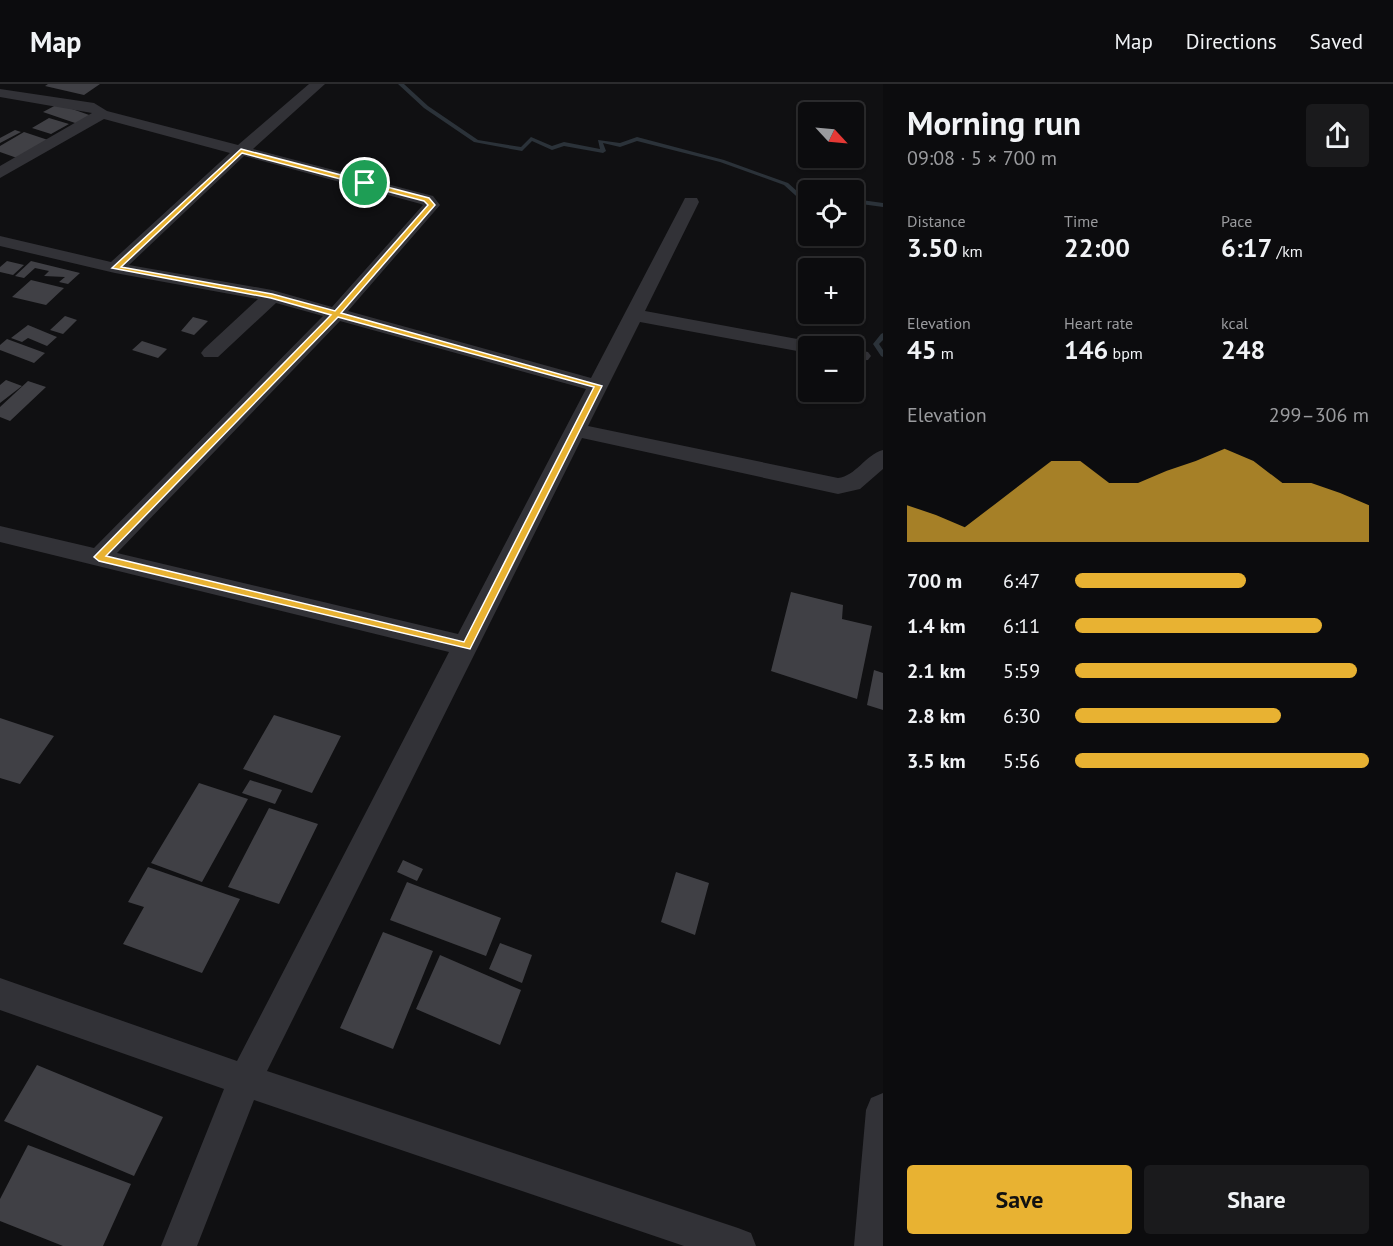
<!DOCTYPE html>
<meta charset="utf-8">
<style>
body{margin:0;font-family:"PT Sans",sans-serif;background:#1a1a1c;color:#f1f3f6;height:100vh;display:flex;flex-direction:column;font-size:22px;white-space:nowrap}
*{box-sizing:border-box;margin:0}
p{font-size:20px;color:#9a9b9e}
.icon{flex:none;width:33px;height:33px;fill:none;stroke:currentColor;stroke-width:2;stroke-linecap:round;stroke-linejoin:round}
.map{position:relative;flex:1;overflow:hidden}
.details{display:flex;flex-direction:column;background:#0c0c0e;width:510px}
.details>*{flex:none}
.needle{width:39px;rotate:116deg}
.fabs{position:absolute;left:798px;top:18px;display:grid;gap:12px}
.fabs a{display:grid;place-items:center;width:66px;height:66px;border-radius:6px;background:#0c0c0e;box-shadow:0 2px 4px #0004,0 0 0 2px #2c2c2e;font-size:30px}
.pin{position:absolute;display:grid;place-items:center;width:51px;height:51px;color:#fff;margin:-26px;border:3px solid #fff;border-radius:50%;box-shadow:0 2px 6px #0007}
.round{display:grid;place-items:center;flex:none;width:63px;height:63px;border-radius:6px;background:#1a1a1c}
.summary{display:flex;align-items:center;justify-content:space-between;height:102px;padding:0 24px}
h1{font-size:33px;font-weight:600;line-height:45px}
.figures{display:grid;grid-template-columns:repeat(3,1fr);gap:9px;height:102px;padding:6px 24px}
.figures div{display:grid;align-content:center}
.figures b{font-size:26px;font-weight:600}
.figures small{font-size:16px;font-weight:400}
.figures p{font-size:16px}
.chart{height:168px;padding:12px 24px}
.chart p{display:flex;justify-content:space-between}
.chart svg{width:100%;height:108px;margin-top:6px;fill:#e8b232;opacity:.7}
.cta{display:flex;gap:12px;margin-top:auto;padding:12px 24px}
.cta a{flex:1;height:69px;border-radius:6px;background:#e8b232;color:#111;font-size:24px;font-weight:600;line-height:69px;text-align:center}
.cta a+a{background:#1a1a1c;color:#f1f3f6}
ul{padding:0 24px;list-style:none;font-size:20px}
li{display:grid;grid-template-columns:96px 72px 1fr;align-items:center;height:45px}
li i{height:15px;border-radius:8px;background:#e8b232}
header{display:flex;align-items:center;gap:36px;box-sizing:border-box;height:84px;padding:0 30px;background:#0c0c0e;border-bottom:2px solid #2c2c2e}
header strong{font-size:28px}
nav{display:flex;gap:33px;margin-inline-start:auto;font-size:21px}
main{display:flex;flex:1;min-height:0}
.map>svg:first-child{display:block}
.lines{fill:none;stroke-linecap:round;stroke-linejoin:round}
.stream{fill:#2b3239;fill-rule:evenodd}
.building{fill:#404045}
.street{fill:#323237;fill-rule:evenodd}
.route{fill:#e8b232;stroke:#fff;stroke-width:1.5;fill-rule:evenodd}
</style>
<header>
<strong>Map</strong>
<nav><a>Map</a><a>Directions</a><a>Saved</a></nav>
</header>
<main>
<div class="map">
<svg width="883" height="1162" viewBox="0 0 883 1162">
<rect width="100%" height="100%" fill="#101012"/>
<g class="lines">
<path class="stream" d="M398,0H404L428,22L478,56L521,63L531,53L552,62L564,58L600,65L598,56L620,59L637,53L724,76L788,99L808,117V122L806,121L784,101L720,78L637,57L620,63L603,59L606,67L603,69L564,62L552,66L532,57L522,67L474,58L424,24Z
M854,115L883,119V123L854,119Z
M883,249V256L879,260L883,266V273L881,272L873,260L881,250Z"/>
</g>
<path class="building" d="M48,0H100L84,11L45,2Z
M58,20L92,32L78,40L43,28Z
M49,34L69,40L51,50L32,44Z
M15,46L21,48L0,59V54Z
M24,48L48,56L17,74L0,68V62Z
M7,177L24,181L13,191L0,188V183Z
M31,177L80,189L68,200L59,198L65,193L44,192L49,187L35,184L24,194L15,192Z
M31,196L64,204L46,221L12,213Z
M65,232L77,236L63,250L50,246Z
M193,233L208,237L194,251L181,247Z
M28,241L57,253L47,262L28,254L22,258L11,254Z
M7,255L45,269L34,279L0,266V261Z
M142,257L167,265L158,274L132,266Z
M6,296L22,302L0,319V301Z
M28,297L46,303L10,337L0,333V323Z
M791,508L843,521L842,535L872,542L857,615L771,587Z
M874,586L883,589V626L867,621Z
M274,631L341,652L312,709L243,685Z
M0,634L54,652L20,700L0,694Z
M250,696L282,706L275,720L242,709Z
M199,699L248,715L202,798L151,779Z
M269,724L318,740L279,820L228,803Z
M403,776L423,785L417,797L397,788Z
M148,783L240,815L202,889L123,860L144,823L128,818Z
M676,788L709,799L695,851L661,838Z
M407,798L501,834L486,872L390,836Z
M383,848L433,867L393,965L340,944Z
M500,859L532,871L522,899L489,885Z
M440,871L521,906L500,961L416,925Z
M37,981L163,1033L134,1092L4,1037Z
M28,1061L131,1100L103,1162H63L0,1137V1115Z"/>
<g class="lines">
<path class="street" d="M309,0H325L253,65L433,112L440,121L348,227L591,294L683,118L685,114H697L699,118L645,227L808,257L817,262H808V269L640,238L588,342L838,394C856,392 865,371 883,366V385L860,405L838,410L582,354L267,987L738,1144L751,1149L756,1162H684L254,1016L197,1162H161L224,1005L0,926V894L237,977L449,568L0,458V442L94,464L323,232L276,219L218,273H204L201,269L204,265L258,215L115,189L0,162V152L111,178L230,69L104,35L0,94V82L92,29L0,13V5L94,19L107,27L238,61ZM244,72L421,120L423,121L332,223L272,206L129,181ZM340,237L586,305L458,550L117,469Z
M854,265L868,268L871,272L868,276L854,277Z
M883,1009V1162H854L866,1026L871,1014Z"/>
</g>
<path class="route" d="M241,65L429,114L435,121L341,229L602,302L470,565L99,477L94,473L331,231L271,214L112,184ZM242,69L424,117L428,121L335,227L272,210L121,183ZM338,233L594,303L464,558L106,472Z"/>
</svg>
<div class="fabs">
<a><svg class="needle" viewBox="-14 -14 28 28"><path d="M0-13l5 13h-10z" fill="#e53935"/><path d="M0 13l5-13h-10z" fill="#9a9b9e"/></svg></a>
<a><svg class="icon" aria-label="locate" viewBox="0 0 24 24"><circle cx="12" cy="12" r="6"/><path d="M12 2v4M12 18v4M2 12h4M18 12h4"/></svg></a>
<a>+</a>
<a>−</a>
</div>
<div class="pin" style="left:365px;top:99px;background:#1e9e55"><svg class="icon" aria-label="arrive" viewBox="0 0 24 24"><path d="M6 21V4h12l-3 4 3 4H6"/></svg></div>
</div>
<section class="details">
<div class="summary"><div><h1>Morning run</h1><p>09:08 · 5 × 700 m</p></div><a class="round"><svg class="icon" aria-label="share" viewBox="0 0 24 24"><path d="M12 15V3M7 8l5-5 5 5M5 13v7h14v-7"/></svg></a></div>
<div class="figures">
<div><p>Distance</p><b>3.50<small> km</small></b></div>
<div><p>Time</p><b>22:00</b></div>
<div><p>Pace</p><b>6:17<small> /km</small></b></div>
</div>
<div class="figures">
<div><p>Elevation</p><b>45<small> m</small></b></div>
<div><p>Heart rate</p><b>146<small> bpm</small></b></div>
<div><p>kcal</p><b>248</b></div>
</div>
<div class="chart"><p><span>Elevation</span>299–306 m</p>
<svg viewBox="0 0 160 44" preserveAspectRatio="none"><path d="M0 44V29L10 33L20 38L30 29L40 20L50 11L60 11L70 20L80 20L90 15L100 11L110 6L120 11L130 20L140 20L150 24L160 29V44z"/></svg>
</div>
<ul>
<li><b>700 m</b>6:47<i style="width:58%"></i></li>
<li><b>1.4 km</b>6:11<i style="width:84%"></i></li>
<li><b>2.1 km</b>5:59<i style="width:96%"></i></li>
<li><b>2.8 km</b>6:30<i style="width:70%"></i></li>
<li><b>3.5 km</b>5:56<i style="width:100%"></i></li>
</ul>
<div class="cta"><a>Save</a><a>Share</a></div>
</section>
</main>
